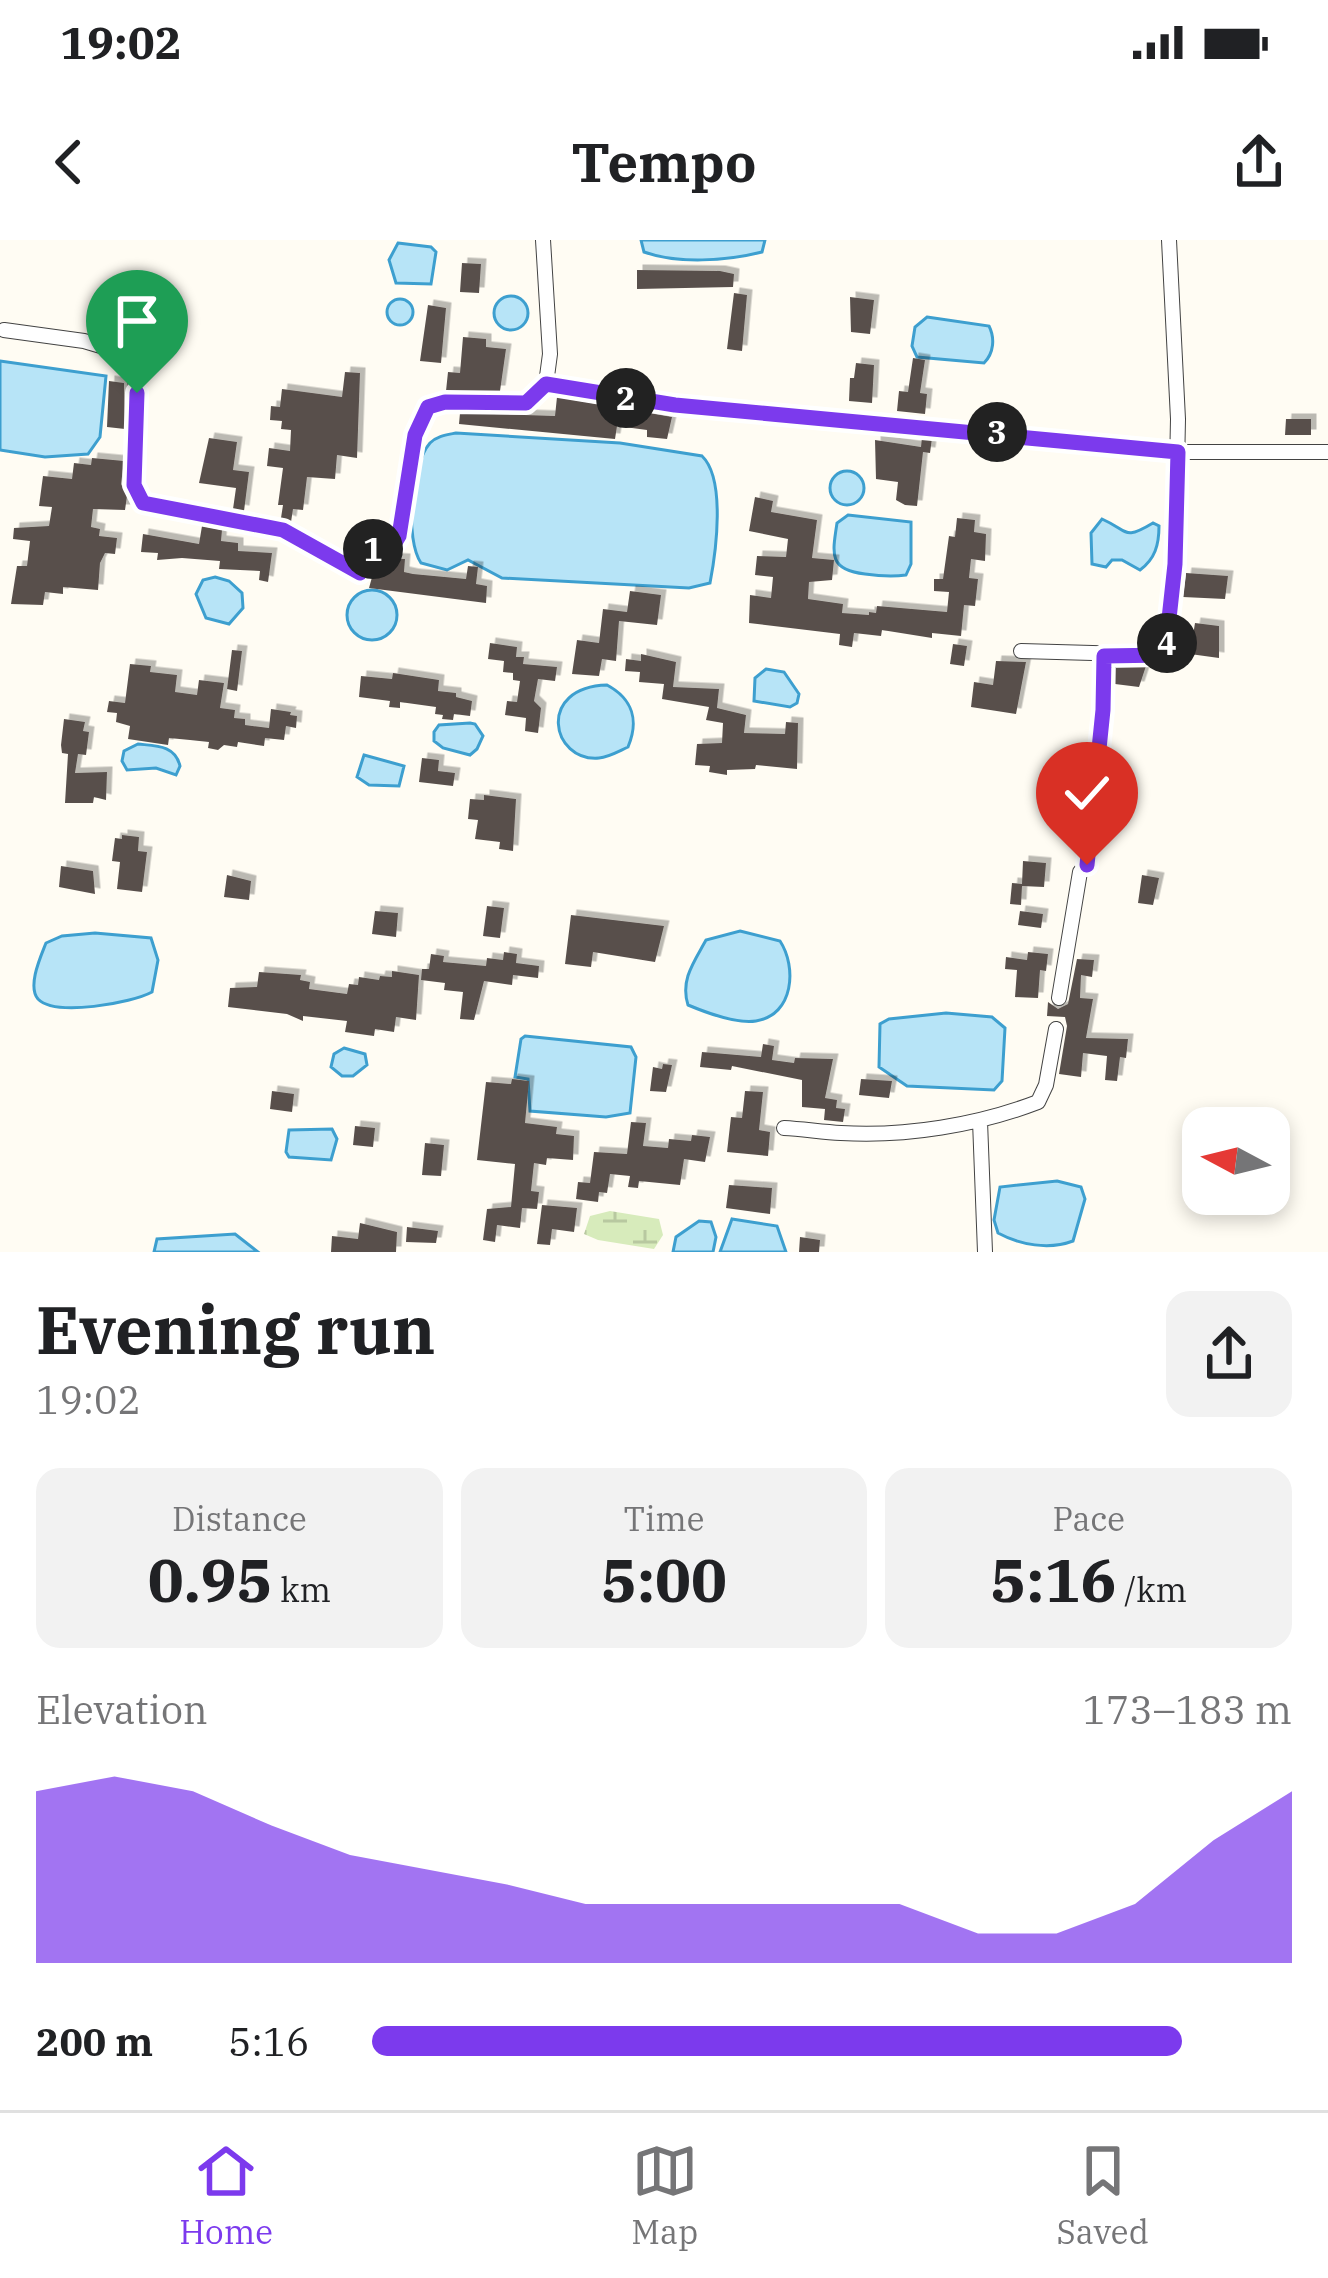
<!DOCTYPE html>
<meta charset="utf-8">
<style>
body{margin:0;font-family:"IBM Plex Serif",serif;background:#f2f2f2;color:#202124;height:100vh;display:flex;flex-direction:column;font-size:45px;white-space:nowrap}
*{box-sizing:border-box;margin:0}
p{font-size:39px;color:#757577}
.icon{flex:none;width:66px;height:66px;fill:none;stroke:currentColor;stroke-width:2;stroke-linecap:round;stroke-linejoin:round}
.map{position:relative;height:1012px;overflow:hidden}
.drawer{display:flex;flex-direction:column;background:#fff;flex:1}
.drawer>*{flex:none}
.needle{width:78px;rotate:277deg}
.buttons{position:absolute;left:1182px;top:867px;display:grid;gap:24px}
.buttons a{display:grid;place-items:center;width:108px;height:108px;border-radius:24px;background:#fff;box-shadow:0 6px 18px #0003;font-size:60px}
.pin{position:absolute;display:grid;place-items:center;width:102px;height:102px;color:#fff;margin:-123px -51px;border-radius:50% 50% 50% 0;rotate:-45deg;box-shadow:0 0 12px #0007}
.pin .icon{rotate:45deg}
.km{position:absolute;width:60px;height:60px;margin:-30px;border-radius:50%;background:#222;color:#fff;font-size:33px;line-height:60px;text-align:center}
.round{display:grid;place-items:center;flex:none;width:126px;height:126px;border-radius:24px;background:#f2f2f2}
.headline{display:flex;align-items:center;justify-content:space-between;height:204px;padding:0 36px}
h1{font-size:66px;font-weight:800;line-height:90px}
.figures{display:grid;grid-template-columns:repeat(3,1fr);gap:18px;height:204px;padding:12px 36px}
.figures div{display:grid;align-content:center;border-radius:24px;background:#f2f2f2;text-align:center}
.figures b{font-size:60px;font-weight:800}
.figures small{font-size:33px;font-weight:400}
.figures p{font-size:33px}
.chart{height:336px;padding:24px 36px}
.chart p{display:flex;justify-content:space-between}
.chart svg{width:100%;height:216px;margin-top:12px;fill:#7c3aed;opacity:.7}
ul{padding:0 36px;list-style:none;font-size:39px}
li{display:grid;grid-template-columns:192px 144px 1fr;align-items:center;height:90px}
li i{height:30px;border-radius:15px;background:#7c3aed}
.status{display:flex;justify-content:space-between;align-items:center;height:84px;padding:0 60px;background:#fff;direction:ltr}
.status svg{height:33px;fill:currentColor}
header{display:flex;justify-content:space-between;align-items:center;height:156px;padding:0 36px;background:#fff;font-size:54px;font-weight:800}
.tab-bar{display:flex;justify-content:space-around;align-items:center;height:168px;border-top:3px solid #e0e0e0;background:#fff;font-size:33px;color:#757577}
.tab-bar a{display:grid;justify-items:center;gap:6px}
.tab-bar .selected{color:#7c3aed}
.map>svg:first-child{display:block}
.wetland{fill:url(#wetland-marsh)}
.water{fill:#b7e4f7;stroke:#3d9fcf;stroke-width:3}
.building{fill:#59504c;filter:url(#shadow)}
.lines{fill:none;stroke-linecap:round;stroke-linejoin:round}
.minor-casing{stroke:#434343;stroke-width:16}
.minor{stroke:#fff;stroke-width:14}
.route-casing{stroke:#fff;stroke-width:24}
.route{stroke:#7c3aed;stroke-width:15}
</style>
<div class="status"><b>19:02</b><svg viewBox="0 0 49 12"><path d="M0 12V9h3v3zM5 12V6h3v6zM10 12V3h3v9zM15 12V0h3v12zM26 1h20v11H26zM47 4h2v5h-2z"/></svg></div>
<header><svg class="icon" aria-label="back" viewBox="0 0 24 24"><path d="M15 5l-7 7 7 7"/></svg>Tempo<svg class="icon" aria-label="share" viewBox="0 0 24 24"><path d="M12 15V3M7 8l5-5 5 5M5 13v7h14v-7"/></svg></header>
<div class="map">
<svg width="1328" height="1012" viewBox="0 0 1328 1012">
<defs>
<pattern id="wetland-marsh" width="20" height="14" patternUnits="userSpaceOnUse" patternTransform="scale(3)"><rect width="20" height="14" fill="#d7ebbb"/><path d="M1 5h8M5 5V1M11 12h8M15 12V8" fill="none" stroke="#b8c8a0"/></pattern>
<filter id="shadow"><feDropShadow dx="5.5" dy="-5.5" stdDeviation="0" flood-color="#0004"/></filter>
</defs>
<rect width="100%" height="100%" fill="#fffcf3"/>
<path class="wetland" d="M610,971L659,979L663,995L654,1009L598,1000L584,994L590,976Z"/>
<path class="water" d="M641,0H765L762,12C727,21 677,24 644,12Z
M398,3L431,7L436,12L431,44L396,43L389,20Z
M494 73a17 17 0 1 1 34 0a17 17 0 1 1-34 0Z
M387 72a13 13 0 1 1 26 0a13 13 0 1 1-26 0Z
M927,77L989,86C995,98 994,113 984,123L917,117L912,106L915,87Z
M0,121L106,136L100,197L88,214L45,217L0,210Z
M456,193L620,203L702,216C726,239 716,312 710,343L689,348L502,338L468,320L447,330L421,323C405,299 410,226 430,203C437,196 446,195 456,193Z
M830 248a17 17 0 1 1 34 0a17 17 0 1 1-34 0Z
M848,275L911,282V324L906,335C892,337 879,336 865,334C829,330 832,315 837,283Z
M1102,279C1129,291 1123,301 1153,283L1159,286C1159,305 1155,319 1140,330L1122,320H1112L1106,327L1092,324L1091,293Z
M215,337L229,341L242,353L243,368L229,384L206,378L196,354L203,340Z
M347 375a25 25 0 1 1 50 0a25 25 0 1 1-50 0Z
M766,429L784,432L799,454L797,463L790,467L754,461L755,438Z
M607,445C633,459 639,481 628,507C619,511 609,517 599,518C551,522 536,447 607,445Z
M470,483L475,484L483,496L477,509L470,515L443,508L434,501V492L439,485Z
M138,504C156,506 175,505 180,526L176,535L156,528L127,530L122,521L124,511Z
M364,515L404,526L399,546L369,545L357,537Z
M740,691L780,701C797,727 794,775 756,781C736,784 707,773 688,765C680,740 694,722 706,700Z
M95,693L151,698L158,720L152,752C132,763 55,777 38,759C27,746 41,716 46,703L62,696Z
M946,773L992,777L1005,788L1002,841L994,850L907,846L879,827L880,784L889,779Z
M525,796L631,807L636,817L630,873L606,877L530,871L528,839L515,837L521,799Z
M344,808L365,814L367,825L353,836H342L331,827L334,814Z
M332,889L337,899L331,920L289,917L286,912L289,890Z
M1057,941L1081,947L1085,959L1073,1001C1049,1010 1020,1005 998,993L994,980L1000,947Z
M732,979L777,986L786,1012H720Z
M699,981L711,982L716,997L713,1012H673L676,997Z
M235,994L258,1012H154L157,999Z"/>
<path class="building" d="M462,23L481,24L479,53L460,52Z
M637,30L720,31L734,34L733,47L637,49Z
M734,53L747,55L742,111L727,109Z
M850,57L874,60L870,94L851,92Z
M428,65L446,68L441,123L420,121Z
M463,97L486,99V107L506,109L500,151H446L448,132L460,133Z
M913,118L925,120L920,153L927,154L925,174L897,171L899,151L908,152Z
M856,123L874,125L872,163L849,161L850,138H854Z
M345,132L360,133L357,218L337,215L335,239L307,237L303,270L293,269L291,282L281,278L283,265H278L283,228L267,226L269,208L290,211L291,190L281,189L282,181L270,180L271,166L280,167L282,149L342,157Z
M109,141L124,143L125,189L107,187Z
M557,157L672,177L667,199L647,197V190L617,186L615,199L459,184L460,173L555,176Z
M1286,179H1311V195H1285Z
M922,197L932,198L930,213L923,212L917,266L905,265L896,260L898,242L876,239L875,200L921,207Z
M209,198L237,202L233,230L249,232L244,271L233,269L236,248L199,243Z
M92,218L124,221L121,244L127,256L125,270L93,269L91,287L100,289L99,296L117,298L115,314L105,313L100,323L98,350L63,347V354L45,352L43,365L11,364L17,326H27L30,301L13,299L14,288L49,286L52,267L39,266L43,236L72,239L74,223L91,225Z
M755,257L773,261L771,272L817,280L812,318L834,320L832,340L809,342L808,359L843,364L842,373L869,375V372L876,373L877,366L947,372L949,352L934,351V339H943L949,296L955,297L957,278L975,280L974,292L986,294L985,321L971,319L969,338L978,339L975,366L964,365L961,396L932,393V398L882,390L881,396L854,393L852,407L839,405L840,394L749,383L750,355L771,358L773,337L755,335L757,316L786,317L788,299L749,291Z
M202,286L222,290L221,301L238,303V311L272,313L268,342L259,340L260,331L219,329L220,321L182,318L157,320L158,313L141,312L143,294L199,304Z
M388,318L405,319L404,332L413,334L466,339L468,326L478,327L476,344L487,346L486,363L369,348L374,330L387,331Z
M1186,333L1228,336L1225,359L1183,357Z
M630,351L661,355L657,385L619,381L616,421L602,419L599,436L572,434L577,400L599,403L603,369L627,372Z
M1195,383L1219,386V418L1190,414Z
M490,403L517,407L516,417H524L523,424L557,427L555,441L538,439L534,461L541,468L538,493L525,491L526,478L505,475L507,461L517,462L520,441L513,440V433L503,432L504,421L488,419Z
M953,404L967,406L964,426L950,424Z
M232,410L242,411L237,451L227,449Z
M641,414L676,422L673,447L719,449L717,468L746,475L744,493L785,494L786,482L798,483L797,529L756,525L755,529L727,530V535L709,532L710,526L695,525L697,504L722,503L723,483L706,480L709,467L662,459L664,444L639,442L640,432L625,431L626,419L641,421Z
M996,421L1026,422L1016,474L971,467L974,442L993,445Z
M130,424L151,426L150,432L177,435L175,452L197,455L199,440L224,443L220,468L235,470L234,478L245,479V485L269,488L271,469L291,472L290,475L297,476L296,488L286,486L284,500L265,498L264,506L238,502L237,507L224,505L218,510L208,508L209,502L190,500L169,498L168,505L128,499L130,486L116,482L117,473L107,472L109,461L125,463Z
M1115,425L1146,426L1139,447L1115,444Z
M393,433L439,440L438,451L456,453V457L472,461L470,476L454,474L453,480L442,479L443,475L435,474L436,467L400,462V468L389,467L390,461L359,457L361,436L392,439Z
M64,479L85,482L83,491L89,492L86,515L78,514L75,533L107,532L106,560L94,557L93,563H65L68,514L62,513L61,505Z
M422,518L439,520L438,531L455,533L453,546L419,542Z
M484,555L516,559L513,611L499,609L500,602L475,599L478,580L468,579L470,559L484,560Z
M122,595L139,597L138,611L147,612L142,652L117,649L120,622L112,621L115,598L122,599Z
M1023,621L1046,623L1044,647L1022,646L1021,665L1010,664L1012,643L1022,644Z
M61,626L93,631L95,654L59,647Z
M227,635L251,641L249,660L224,657Z
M1142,635L1159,638L1153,665L1138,663Z
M487,666L504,668L500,698L483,696Z
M375,671L398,673L396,697L372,694Z
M1020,671L1043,674L1041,688L1018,685Z
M571,675L664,686L655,722L593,712L591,727L565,724Z
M504,712L517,714L516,723L539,726L538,738L513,735L512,745L484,741L474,780L460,779L463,752L444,750L445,743L421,740L422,729H429L431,714L444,716L443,722L486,726L487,718L503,720Z
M1028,712L1048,714L1046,731L1040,730L1038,758L1015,757L1017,730L1005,729L1006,717L1027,720Z
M1077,719L1094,720L1092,737L1081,735L1080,758L1093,759L1086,798L1128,799L1126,818L1120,817L1117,841L1105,840L1107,816L1083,813L1081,837L1059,834L1067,786L1065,777L1047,776L1048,762L1058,769L1068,764Z
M392,731L419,735L416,780L396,777L394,792L375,789L374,796L345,792L347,781L303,776V781L287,774L228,767L230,748L257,747L259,732L301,735L300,740L310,742L309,749L347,754L349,744L358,745L359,737L379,740L380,736L392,737Z
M763,804L774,806L772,820L794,823L795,818L833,819L825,858L837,860L836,868L845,869L843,882L824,880L825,869L802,867V840L732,826L731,830L700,827L702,812L761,817Z
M663,824L672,825L666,852L650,851L653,827L662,829Z
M512,839L529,841L525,883L557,887L556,894L574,896L573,920L547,918L546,925L534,923L531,951L539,952L537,969L522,968L520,988L497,985L495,1002L483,1000L487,969L511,967L515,924L477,920L486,842L511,844Z
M861,839L892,841L889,858L859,855Z
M272,851L294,854L292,872L270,869Z
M745,851L763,852L759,890L770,892L768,916L727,912L731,877L742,878Z
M631,882L646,883L643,906L668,908L669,899L691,901L692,895L710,897L705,922L684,919L680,945L639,941L638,948L628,947L630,936L610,934L607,953L599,952L598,962L576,959L578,942L590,943L594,912L627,914Z
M355,886L375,888L373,907L353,905Z
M425,903L444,905L441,936L422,935Z
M729,945L772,948L770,974L726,968Z
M542,965L577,968L574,992L552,989L550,1005L537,1004Z
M360,983L397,992L396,1012H331L332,996L358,999Z
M407,987L438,991L436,1003L406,1002Z
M800,997L820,1000L819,1012H799Z"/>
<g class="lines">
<defs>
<path id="minor" d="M4,90L84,101L131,115L137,153L134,245L143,264L283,290L360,333L370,310L393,306L399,296L414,195L428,167L445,162L527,163L546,144L550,114L543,0
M546,144L675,165L929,186L1164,212H1328
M1021,411L1164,415L1175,324L1178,179L1169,0
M1059,758L1080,632L1087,625L1103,470L1104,416
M980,881L985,1012
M784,888C803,889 822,892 841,893C905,897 978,885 1038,862L1046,845L1056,789"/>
</defs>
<use href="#minor" class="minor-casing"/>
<use href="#minor" class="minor"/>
</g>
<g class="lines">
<defs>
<path id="route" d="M137,153L134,245L143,263L283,290L360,333L370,310L393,306L399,296L415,195L428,167L445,162L526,163L546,144L675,165L1178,212L1175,324L1166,406L1164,415L1104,416L1103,470L1087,625"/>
</defs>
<use href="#route" class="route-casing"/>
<use href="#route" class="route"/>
</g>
</svg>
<div class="buttons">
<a><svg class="needle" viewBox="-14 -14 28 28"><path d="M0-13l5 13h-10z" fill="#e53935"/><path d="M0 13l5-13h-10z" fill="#757577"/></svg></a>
</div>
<div class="pin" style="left:137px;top:153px;background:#1e9e55"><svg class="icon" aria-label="arrive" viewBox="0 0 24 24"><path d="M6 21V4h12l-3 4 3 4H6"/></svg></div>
<div class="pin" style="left:1087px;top:625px;background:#d93025"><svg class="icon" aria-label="check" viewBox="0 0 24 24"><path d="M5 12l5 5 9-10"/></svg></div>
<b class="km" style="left:373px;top:309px">1</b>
<b class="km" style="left:626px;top:158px">2</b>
<b class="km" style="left:997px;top:192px">3</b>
<b class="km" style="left:1167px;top:403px">4</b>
</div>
<section class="drawer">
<div class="headline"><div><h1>Evening run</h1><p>19:02</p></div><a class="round"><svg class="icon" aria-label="share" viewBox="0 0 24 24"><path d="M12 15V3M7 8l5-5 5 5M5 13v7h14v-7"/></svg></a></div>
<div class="figures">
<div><p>Distance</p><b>0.95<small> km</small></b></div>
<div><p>Time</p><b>5:00</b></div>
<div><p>Pace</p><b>5:16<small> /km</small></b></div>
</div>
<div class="chart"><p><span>Elevation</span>173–183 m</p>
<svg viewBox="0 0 160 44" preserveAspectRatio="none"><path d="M0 44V9L10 6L20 9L30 16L40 22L50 25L60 28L70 32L80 32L90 32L100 32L110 32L120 38L130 38L140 32L150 19L160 9V44z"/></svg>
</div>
<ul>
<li><b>200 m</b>5:16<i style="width:88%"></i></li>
</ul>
</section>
<nav class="tab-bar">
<a class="selected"><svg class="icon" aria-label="home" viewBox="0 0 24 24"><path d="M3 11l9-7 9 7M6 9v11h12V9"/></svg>Home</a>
<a><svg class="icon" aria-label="map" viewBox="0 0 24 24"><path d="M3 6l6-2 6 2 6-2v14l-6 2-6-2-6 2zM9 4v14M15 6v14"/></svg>Map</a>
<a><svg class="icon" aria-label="saved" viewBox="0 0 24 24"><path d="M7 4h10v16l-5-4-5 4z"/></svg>Saved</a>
</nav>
